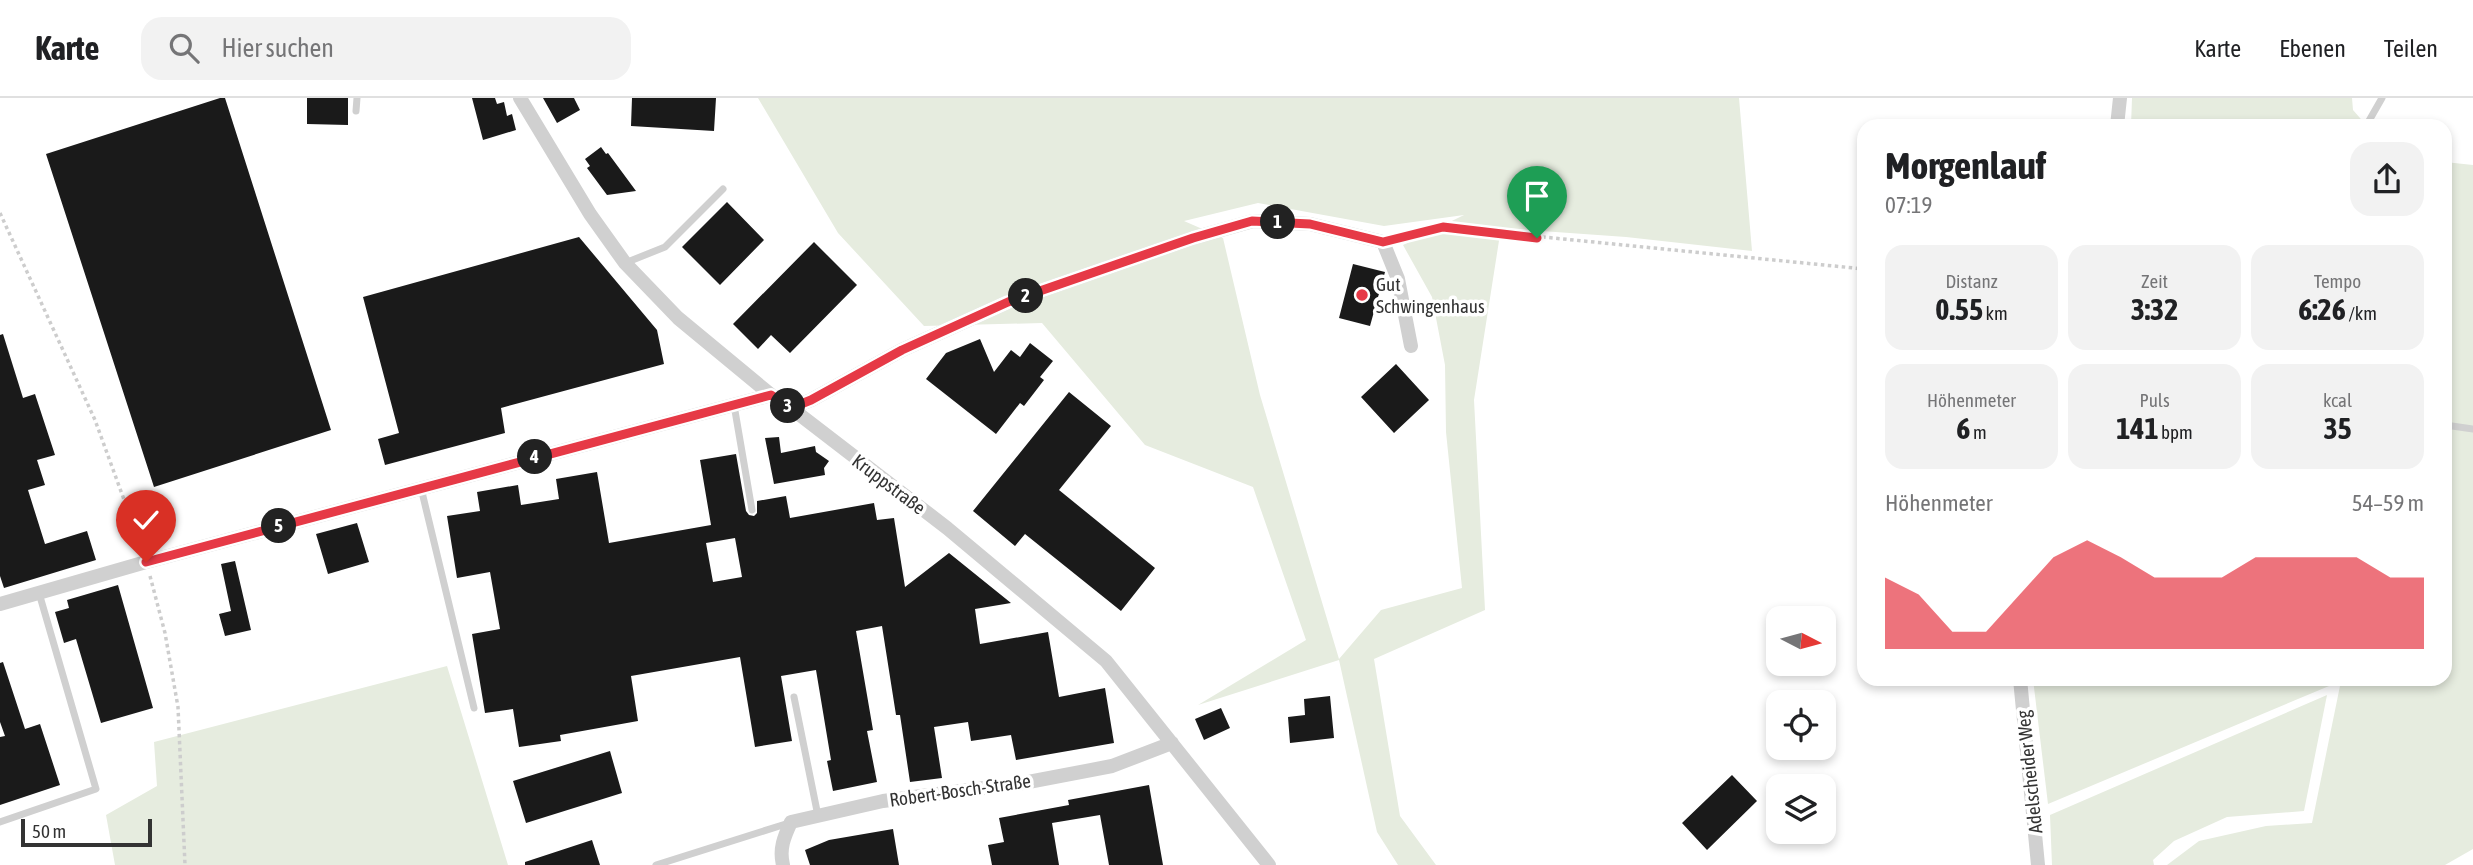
<!DOCTYPE html>
<html lang="de">
<meta charset="utf-8">
<style>
body{margin:0;font-family:"Asap Condensed",sans-serif;background:#f2f2f2;color:#202124;height:100vh;display:flex;flex-direction:column;font-size:26px;white-space:nowrap}
*{box-sizing:border-box;margin:0}
p{font-size:23px;color:#757577}
.icon{flex:none;width:38px;height:38px;fill:none;stroke:currentColor;stroke-width:2;stroke-linecap:round;stroke-linejoin:round}
.map{position:relative;flex:1;overflow:hidden}
.drawer{position:absolute;left:1857px;top:21px;width:595px;height:567px;display:flex;flex-direction:column;background:#fff;border-radius:21px;box-shadow:0 4px 10px #0003}
.drawer>*{flex:none}
.needle{width:46px;rotate:96deg}
.controls{position:absolute;left:1766px;top:508px;display:grid;gap:14px}
.controls a{display:grid;place-items:center;width:70px;height:70px;border-radius:14px;background:#fff;box-shadow:0 4px 10px #0003;font-size:35px}
.scale{position:absolute;left:21px;bottom:18px;width:131px;box-sizing:border-box;padding-left:7px;border:4px solid #333;border-top:0;font-size:19px;line-height:24px;white-space:nowrap;color:#333;-webkit-text-stroke:5px #fff;paint-order:stroke}
.pin{position:absolute;display:grid;place-items:center;width:60px;height:60px;color:#fff;margin:-72px -30px;border-radius:50% 50% 50% 0;rotate:-45deg;box-shadow:0 0 7px #0007}
.pin .icon{rotate:45deg}
.km{position:absolute;width:35px;height:35px;margin:-18px;border-radius:50%;background:#222;color:#fff;font-size:19px;line-height:35px;text-align:center}
.round{display:grid;place-items:center;flex:none;width:74px;height:74px;border-radius:21px;background:#f2f2f2}
.head{display:flex;align-items:center;justify-content:space-between;height:119px;padding:0 28px}
h1{font-size:38px;font-weight:700;line-height:52px}
.metrics{display:grid;grid-template-columns:repeat(3,1fr);gap:10px;height:119px;padding:7px 28px}
.metrics div{display:grid;align-content:center;border-radius:18px;background:#f2f2f2;text-align:center}
.metrics b{font-size:30px;font-weight:700}
.metrics small{font-size:19px;font-weight:400}
.metrics p{font-size:19px}
.chart{height:196px;padding:14px 28px}
.chart p{display:flex;justify-content:space-between}
.chart svg{width:100%;height:126px;margin-top:7px;fill:#e63946;opacity:.7}
header{display:flex;align-items:center;gap:42px;box-sizing:border-box;height:98px;padding:0 35px;background:#fff;border-bottom:2px solid #e0e0e0}
header strong{font-size:33px}
nav{display:flex;gap:38px;margin-inline-start:auto;font-size:24px}
.search{width:490px;height:63px;background:#f2f2f2;display:flex;align-items:center;gap:18px;box-sizing:border-box;padding:0 24px;border-radius:21px;color:#757577;font-size:26px}
.map>svg:first-child{display:block}
.green{fill:#e6ecdf;fill-rule:evenodd}
.building{fill:#1a1a1a;fill-rule:evenodd}
.lines{fill:none;stroke-linecap:round;stroke-linejoin:round}
.path{stroke:#cdcdcd;stroke-width:3.5;stroke-dasharray:3.5 3.5;stroke-linecap:butt}
.lane{stroke:#d0d0d0;stroke-width:7}
.street{stroke:#d0d0d0;stroke-width:14}
.route-casing{stroke:#fff;stroke-width:14}
.route{stroke:#e63946;stroke-width:9}
.poi-dot{fill:#e63946;stroke:#fff;stroke-width:2.5}
.labels{text-anchor:middle;stroke-width:7;stroke-linejoin:round;paint-order:stroke}
.poi-label{font-size:19px;fill:#333;stroke:#fff;text-anchor:start}
.street-label{font-size:19px;fill:#333;stroke:#fff}
</style>
<header>
<strong>Karte</strong>
<div class="search"><svg class="icon" aria-label="search" viewBox="0 0 24 24"><circle cx="10" cy="10" r="6"/><path d="M15 15l6 6"/></svg>Hier suchen</div>
<nav><a>Karte</a><a>Ebenen</a><a>Teilen</a></nav>
</header>
<div class="map">
<svg width="2473" height="767" viewBox="0 0 2473 767">
<rect width="100%" height="100%" fill="#fff"/>
<path class="green" d="M758,0H1739L1752,153L1626,139L1501,130L1474,302L1485,512L1374,561L1400,718L1436,767H1398L1377,734L1339,562L1198,607L1306,542L1253,389L1145,347L1042,225L924,228L838,135ZM1258,105L1384,128L1464,117L1403,147L1432,199L1445,267L1446,334L1462,490L1381,512L1339,561L1260,297L1223,140L1184,123Z
M2132,0H2352L2353,12L2367,28H2131Z
M2445,64L2473,67V751L2445,767H2167L2199,743L2266,728L2312,725L2341,583L2048,706L2033,581H2445Z
M447,568L508,767H115L106,717L157,688L154,644Z
M2327,597L2304,713L2227,719L2174,743L2153,762L2154,767H2052L2050,717Z"/>
<path class="building" d="M220,0H225L331,332L154,389L46,56Z
M307,0H348V27L307,26Z
M472,0H495L497,6L504,4L507,18L512,16L516,32L483,42Z
M543,0H574L580,12L557,25Z
M632,0H716L714,33L631,28Z
M601,49L606,56L608,55L636,93L607,97L587,70L590,68L585,61Z
M727,104L764,142L720,187L682,149Z
M579,139L657,232L664,266L501,310L505,335L385,367L378,341L399,335L363,199Z
M814,144L857,187L790,255L771,237L758,251L733,226Z
M1353,166L1385,174L1370,228L1339,220Z
M3,236L23,300L35,296L55,357L37,362L45,387L28,392L45,446L87,433L96,462L4,490L0,478V237Z
M980,241L994,274L1011,252L1020,259L1030,245L1053,263L1040,279L1044,282L1024,308L1020,305L996,336L926,281L946,255Z
M1396,266L1429,302L1394,335L1361,299Z
M1069,294L1111,328L1059,392L1155,470L1121,513L1025,436L1015,448L973,413Z
M779,339L781,355L815,348L816,354L829,363L824,370L825,377L774,386L765,340Z
M736,356L746,413L749,417L754,418L757,415V403L786,398L790,420L874,405L877,422L894,420L905,489L949,455L1011,505L975,511L980,546L1048,534L1059,599L1105,590L1114,645L1016,662L1011,637L971,643L968,624L934,629L942,680L910,684L900,617H896L882,528L856,533L873,632L867,633L877,684L833,693L827,663L831,662L816,572L781,578L792,643L755,649L740,559L631,578L638,623L560,637L561,643L519,649L513,611L485,615L472,536L500,531L490,474L457,480L447,418L480,413L477,394L518,387L521,407L559,401L556,381L597,374L609,445L711,427L700,362ZM735,440L742,479L713,484L706,445Z
M357,425L369,464L328,476L316,436Z
M235,463L251,532L225,538L219,516L231,513L221,466Z
M118,487L153,610L101,625L76,541L64,545L55,514L69,510L67,502Z
M3,564L25,631L40,626L60,687L0,707V639L5,638L0,624V565Z
M1330,598L1334,640L1290,645L1288,619L1305,617L1304,601Z
M1221,610L1230,630L1204,642L1195,621Z
M610,653L622,695L526,725L513,683Z
M1732,677L1757,703L1707,752L1682,725Z
M1149,687L1163,767H1109L1100,717L1052,725L1059,767H992L988,747L1004,744L999,720L1069,707L1068,702Z
M893,731L899,767H810L805,752L829,742Z
M592,742L600,767H525V764Z"/>
<g class="lines">
<path class="path" d="M0,115L95,322L142,451
M1397,140L1443,129L1864,171
M150,478L165,535L178,609L185,767"/>
<path class="lane" d="M356,13L357,0
M2366,28L2382,0
M625,165L665,149L723,91
M734,307L752,412
M2445,327L2473,331
M421,390L474,610
M794,599L818,718
M0,724L96,691L39,495
M656,767L789,725"/>
<path class="street" d="M520,0L590,116L625,165L678,220L771,297L791,310L947,430L1106,563L1269,767
M2117,28L2120,0
M791,310L811,302L902,252L1008,204L1193,140L1253,123L1310,126L1383,144L1398,181L1411,248
M0,506L146,464L771,297
M2020,581L2038,767
M783,767C779,751 784,739 791,724L883,703L1023,685L1112,668L1172,645"/>
</g>
<g class="lines">
<defs>
<path id="route" d="M146,464L771,297L791,310L811,302L902,252L1008,204L1193,140L1252,123L1310,126L1383,144L1443,129L1537,140"/>
</defs>
<use href="#route" class="route-casing"/>
<use href="#route" class="route"/>
</g>
<circle class="poi-dot" cx="1362" cy="197" r="7"/>
<g class="labels">
<g class="poi-label">
<text x="1376" y="193">Gut<tspan x="1376" dy="22">Schwingenhaus</tspan></text>
</g>
<g class="street-label">
<text transform="translate(889 386) rotate(37)" y="7">Kruppstraße</text>
<text transform="translate(2029 674) rotate(-96)" y="7">Adelscheider Weg</text>
<text transform="translate(960 692) rotate(-8)" y="7">Robert-Bosch-Straße</text>
</g>
</g>
</svg>
<div class="controls">
<a><svg class="needle" viewBox="-14 -14 28 28"><path d="M0-13l5 13h-10z" fill="#e53935"/><path d="M0 13l5-13h-10z" fill="#757577"/></svg></a>
<a><svg class="icon" aria-label="locate" viewBox="0 0 24 24"><circle cx="12" cy="12" r="6"/><path d="M12 2v4M12 18v4M2 12h4M18 12h4"/></svg></a>
<a><svg class="icon" aria-label="layers" viewBox="0 0 24 24"><path d="M12 4l9 5-9 5-9-5zM3 14l9 5 9-5"/></svg></a>
</div>
<div class="scale">50 m</div>
<div class="pin" style="left:1537px;top:140px;background:#1e9e55"><svg class="icon" aria-label="arrive" viewBox="0 0 24 24"><path d="M6 21V4h12l-3 4 3 4H6"/></svg></div>
<div class="pin" style="left:146px;top:464px;background:#d93025"><svg class="icon" aria-label="check" viewBox="0 0 24 24"><path d="M5 12l5 5 9-10"/></svg></div>
<b class="km" style="left:1278px;top:124px">1</b>
<b class="km" style="left:1026px;top:198px">2</b>
<b class="km" style="left:788px;top:308px">3</b>
<b class="km" style="left:535px;top:359px">4</b>
<b class="km" style="left:279px;top:428px">5</b>
<section class="drawer">
<div class="head"><div><h1>Morgenlauf</h1><p>07:19</p></div><a class="round"><svg class="icon" aria-label="share" viewBox="0 0 24 24"><path d="M12 15V3M7 8l5-5 5 5M5 13v7h14v-7"/></svg></a></div>
<div class="metrics">
<div><p>Distanz</p><b>0.55<small> km</small></b></div>
<div><p>Zeit</p><b>3:32</b></div>
<div><p>Tempo</p><b>6:26<small> /km</small></b></div>
</div>
<div class="metrics">
<div><p>Höhenmeter</p><b>6<small> m</small></b></div>
<div><p>Puls</p><b>141<small> bpm</small></b></div>
<div><p>kcal</p><b>35</b></div>
</div>
<div class="chart"><p><span>Höhenmeter</span>54–59 m</p>
<svg viewBox="0 0 160 44" preserveAspectRatio="none"><path d="M0 44V19L10 25L20 38L30 38L40 25L50 12L60 6L70 12L80 19L90 19L100 19L110 12L120 12L130 12L140 12L150 19L160 19V44z"/></svg>
</div>
</section>
</div>
